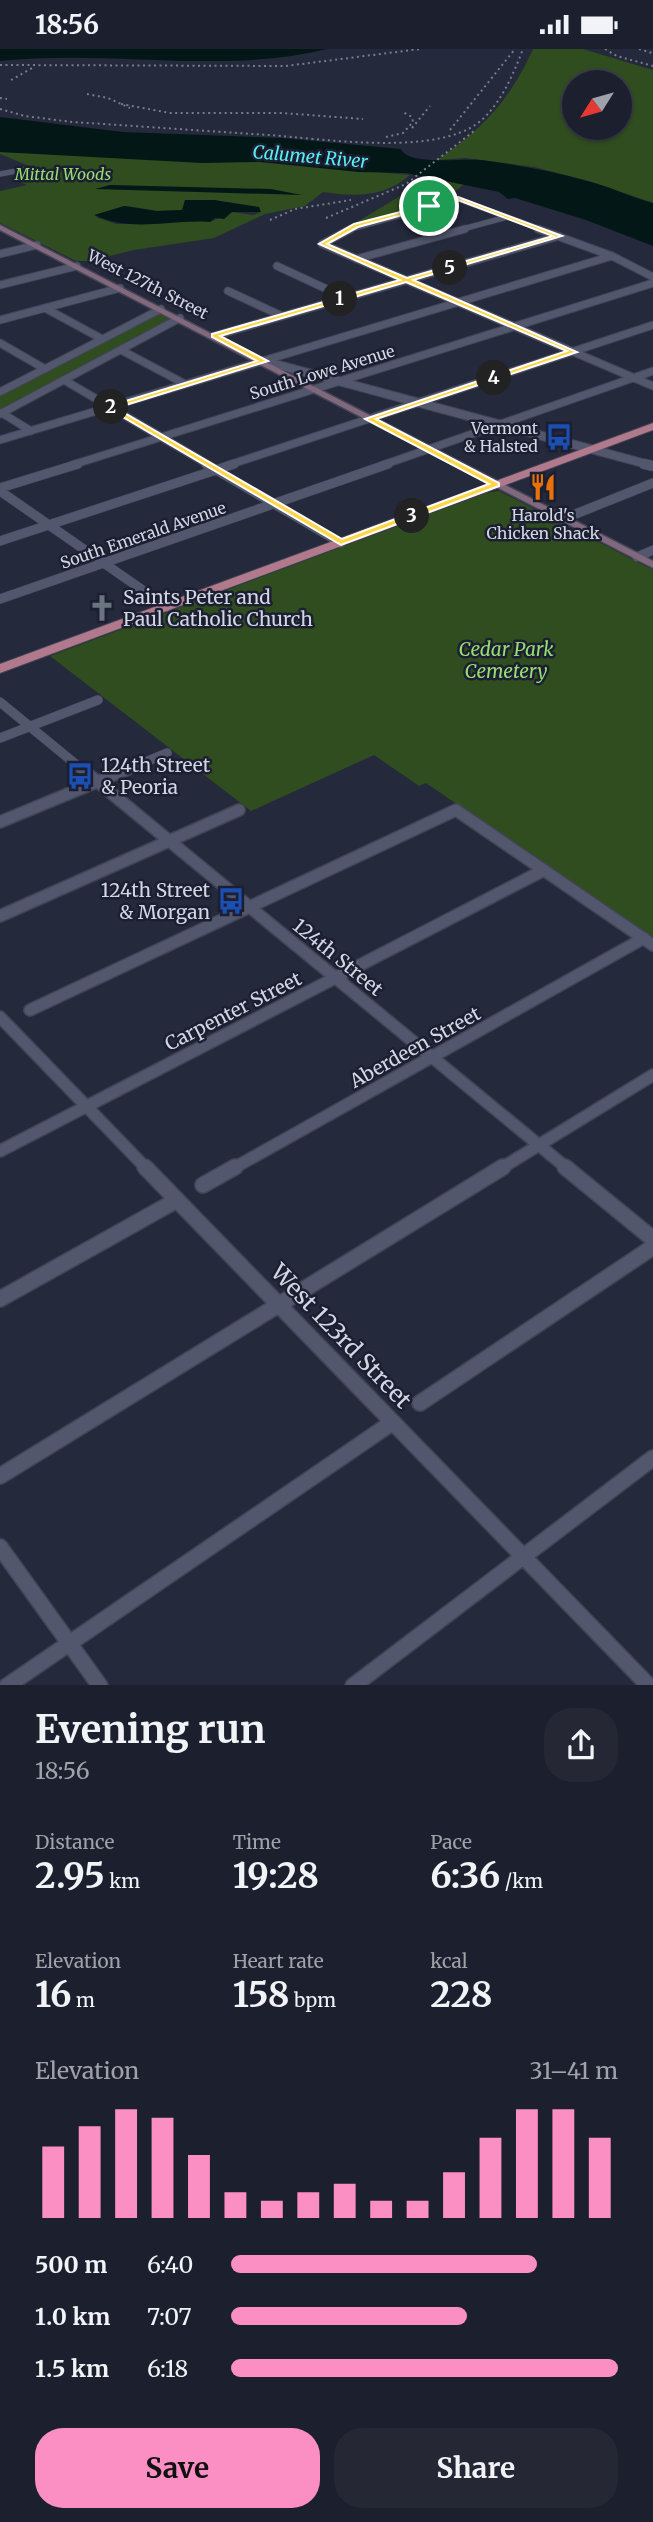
<!DOCTYPE html>
<meta charset="utf-8">
<style>
body{margin:0;font-family:Merriweather,serif;background:#252735;color:#f1f3f6;height:100vh;display:flex;flex-direction:column;font-size:26px;white-space:nowrap}
*{box-sizing:border-box;margin:0}
p{font-size:23px;color:#a0a2aa}
.icon{flex:none;width:38px;height:38px;fill:none;stroke:currentColor;stroke-width:2;stroke-linecap:round;stroke-linejoin:round}
.map{position:relative;height:1636px;overflow:hidden}
.panel{display:flex;flex-direction:column;background:#1c1f2d;flex:1}
.panel>*{flex:none}
.needle{width:46px;rotate:233deg}
.controls{position:absolute;left:562px;top:21px;display:grid;gap:14px}
.controls a{display:grid;place-items:center;width:70px;height:70px;border-radius:50%;background:#1c1f2d;box-shadow:0 2px 5px #0004,0 0 0 2px #3a3d49;font-size:35px}
.pin{position:absolute;display:grid;place-items:center;width:60px;height:60px;color:#fff;margin:-30px;border:4px solid #fff;border-radius:50%;box-shadow:0 2px 7px #0007}
.km{position:absolute;width:35px;height:35px;margin:-18px;border-radius:50%;background:#222;color:#fff;font-size:19px;line-height:35px;text-align:center}
.round{display:grid;place-items:center;flex:none;width:74px;height:74px;border-radius:28px;background:#252735}
.summary{display:flex;align-items:center;justify-content:space-between;height:119px;padding:0 35px}
h1{font-size:38px;font-weight:700;line-height:52px}
.metrics{display:grid;grid-template-columns:repeat(3,1fr);gap:10px;height:119px;padding:7px 35px}
.metrics div{display:grid;align-content:center}
.metrics b{font-size:35px;font-weight:700}
.metrics small{font-size:19px;font-weight:400}
.metrics p{font-size:19px}
.chart{height:196px;padding:14px 35px}
.chart p{display:flex;justify-content:space-between}
.chart svg{width:100%;height:126px;margin-top:7px;stroke:#fb8fc4;stroke-width:6}
.action{display:flex;gap:14px;margin-top:auto;padding:14px 35px}
.action a{flex:1;height:80px;border-radius:28px;background:#fb8fc4;color:#111;font-size:28px;font-weight:700;line-height:80px;text-align:center}
.action a+a{background:#252735;color:#f1f3f6}
ul{padding:0 35px;list-style:none;font-size:23px}
li{display:grid;grid-template-columns:112px 84px 1fr;align-items:center;height:52px}
li i{height:18px;border-radius:9px;background:#fb8fc4}
.status{display:flex;justify-content:space-between;align-items:center;height:49px;padding:0 35px;background:#1c1f2d;direction:ltr}
.status svg{height:19px;fill:currentColor}
.map>svg:first-child{display:block}
.green{fill:#2f4d1f;fill-rule:evenodd}
.water{fill:#041717}
.lines{fill:none;stroke-linecap:round;stroke-linejoin:round}
.minor-far4-casing{stroke:#424455;stroke-width:6}
.minor-far3-casing{stroke:#424455;stroke-width:9}
.minor-far2-casing{stroke:#424455;stroke-width:10}
.minor-far1-casing{stroke:#424455;stroke-width:14}
.minor-casing{stroke:#424455;stroke-width:18}
.tertiary-far1-casing{stroke:#424455;stroke-width:10}
.tertiary-casing{stroke:#424455;stroke-width:11}
.secondary-casing{stroke:#424455;stroke-width:3}
.primary-casing{stroke:#424455;stroke-width:2}
.minor-far4{stroke:#53576d;stroke-width:5}
.minor-far3{stroke:#53576d;stroke-width:7}
.minor-far2{stroke:#53576d;stroke-width:9}
.minor-far1{stroke:#53576d;stroke-width:11}
.minor{stroke:#53576d;stroke-width:15}
.tertiary-far1{stroke:#53576d;stroke-width:8}
.tertiary{stroke:#53576d;stroke-width:10}
.secondary{fill:#82687d;fill-rule:evenodd}
.primary{fill:#b1798c;fill-rule:evenodd}
.rail{stroke:#777b8b;stroke-width:2;stroke-dasharray:2 3.5;stroke-linecap:butt}
.route{fill:#ffd54a;stroke:#fff;stroke-width:2;fill-rule:evenodd}
.labels{text-anchor:middle;stroke-width:5;stroke-linejoin:round;paint-order:stroke}
.far-park-label{font-size:16px;font-style:italic;fill:#97de71;stroke:#1c1f32}
.far-street-label{font-size:16px;fill:#d3d7e3;stroke:#1c1f32}
.far-poi-label{font-size:16px;fill:#d3d7e3;stroke:#1c1f32;text-anchor:end}
.far-water-label{font-size:18px;font-style:italic;fill:#57f1f5;stroke:#1c1f32}
.poi-label{font-size:19px;fill:#d3d7e3;stroke:#1c1f32;text-anchor:start}
.park-label{font-size:19px;font-style:italic;fill:#97de71;stroke:#1c1f32}
.street-label{font-size:19px;fill:#d3d7e3;stroke:#1c1f32}
.near-street-label{font-size:23px;fill:#d3d7e3;stroke:#1c1f32}
</style>
<div class="status"><b>18:56</b><svg viewBox="0 0 49 12"><path d="M0 12V9h3v3zM5 12V6h3v6zM10 12V3h3v9zM15 12V0h3v12zM26 1h20v11H26zM47 4h2v5h-2z"/></svg></div>
<div class="map">
<svg width="653" height="1637" viewBox="0 0 653 1637">
<rect width="100%" height="100%" fill="#25293c"/>
<path class="green" d="M533,0H583L653,21V154L589,132L534,118L465,109L437,111C483,80 510,51 533,0ZM574,33H620V79H574Z
M0,103L268,113L410,126C386,148 354,148 323,143L305,157L265,165L214,189L134,201L89,212H76L0,174V142L27,136L13,130L43,123L0,105ZM187,151H214L261,163L253,166L232,163L210,173L191,171L156,175H116L96,168L127,157L157,162L182,161Z
M430,129L464,135L446,151L352,176Z
M159,262L175,270L0,363V345Z
M499,442L653,521V890L426,734L419,737L374,706L251,762L50,607L486,444Z"/>
<path class="water" d="M0,0H327C223,26 109,0 0,12Z
M0,68L123,83L282,89L401,100C408,117 463,109 481,111C517,116 552,122 587,132C609,137 630,148 653,154V197L586,171L515,149L508,150L499,143L406,124L359,123L260,113L202,114L0,103Z
M110,136L271,140L302,146L95,140Z
M185,151H214L259,158L261,163H232L224,170L215,169L210,173C170,170 132,184 94,166L124,157L157,162L182,161Z"/>
<g class="lines">
<defs>
<path id="minor-far4" d="M0,125L27,120
M348,181L458,150L543,181
M459,181L507,168"/>
<path id="minor-far3" d="M538,180L612,207L653,228
M322,195L653,337
M322,195L351,180
M0,205L37,196
M356,210L465,180
M277,217L346,249
M0,236L77,217
M228,242L282,267
M45,259L102,290
M0,271L120,239
M214,287L559,187
M0,294L45,320
M121,301L185,335
M64,331L209,416
M0,343L161,260
M2,364L31,382
M0,365L180,269
M0,391L612,207
M72,416L653,234
M229,416L653,276
M383,416L653,322"/>
<path id="minor-far2" d="M206,415L341,494
M0,439L78,415
M0,442L167,558
M563,470L653,434
M0,492L234,415
M637,508L653,501
M0,550L388,415
M0,653L84,722
M0,689L98,651
M124,722L167,704"/>
<path id="minor-far1" d="M82,720L568,1120
M0,773L128,720
M0,867L239,761
M30,961L456,761L653,896
M0,968L147,1120
M0,1102L544,821
M232,1120L644,889
M500,1120L653,1026"/>
<path id="minor" d="M145,1118L649,1637
M565,1118L653,1190
M203,1136L235,1118
M0,1250L177,1151
M420,1354L653,1198
M0,1427L503,1118
M0,1498L100,1637
M7,1637L393,1373
M353,1637L653,1409"/>
<path id="tertiary-far1" d="M264,312L650,416"/>
<path id="tertiary" d="M644,415L653,417"/>
<path id="secondary" d="M0,176L653,512V519L0,181Z"/>
<path id="primary" d="M653,374V381L0,624V615Z"/>
</defs>
<use href="#minor-far4" class="minor-far4-casing"/>
<use href="#minor-far3" class="minor-far3-casing"/>
<use href="#minor-far2" class="minor-far2-casing"/>
<use href="#minor-far1" class="minor-far1-casing"/>
<use href="#minor" class="minor-casing"/>
<use href="#tertiary-far1" class="tertiary-far1-casing"/>
<use href="#tertiary" class="tertiary-casing"/>
<use href="#secondary" class="secondary-casing"/>
<use href="#primary" class="primary-casing"/>
<use href="#minor-far4" class="minor-far4"/>
<use href="#minor-far3" class="minor-far3"/>
<use href="#minor-far2" class="minor-far2"/>
<use href="#minor-far1" class="minor-far1"/>
<use href="#minor" class="minor"/>
<use href="#tertiary-far1" class="tertiary-far1"/>
<use href="#tertiary" class="tertiary"/>
<use href="#secondary" class="secondary"/>
<use href="#primary" class="primary"/>
<path class="rail" d="M605,0L617,7L653,17
M639,0L652,4
M0,16L286,17L420,0
M11,31L34,18
M87,45L108,49L130,59
M0,49L7,50
M121,55L170,64H282L363,70
M0,60L25,67L72,73C138,77 204,82 269,86C324,90 422,105 470,79C497,65 513,26 523,0
M412,79L430,57
M450,81L515,0
M386,88L403,84L413,73L412,68L403,63
M326,169L406,135L474,82
M270,171L295,160L351,151"/>
</g>
<path class="route" d="M458,148L562,187L413,231L577,303L376,370L499,434V437L341,496L106,358L257,312L212,288V285L400,231L319,195L354,175ZM458,151L553,187L407,229L327,195L358,178ZM406,233L567,302L365,370L489,435L342,490L116,359L268,312L220,287Z"/>
<defs>
<symbol id="bus-bare" viewBox="-9 -9 18 18"><path d="M-5-6H5V4H4V6H2V4H-2V6H-4V4H-5ZM-3.5-4V0h7V-4ZM-3.5 1.2v1.5H-2V1.2ZM2 1.2v1.5H3.5V1.2Z" fill="#1a4fb4" stroke="#1c1f32" stroke-width="2.5" paint-order="stroke"/></symbol>
<symbol id="restaurant-bare" viewBox="-9 -9 18 18"><path d="M-5-6h1v4h1v-4h1v4h1v-4h1v5L-1.5 .5V6h-2V.5L-5-1ZM5-6V6H3V1.5H1.5Q1.5-4 5-6Z" fill="#e8710a" stroke="#1c1f32" stroke-width="2.5" paint-order="stroke"/></symbol>
<symbol id="church-bare" viewBox="-9 -9 18 18"><path d="M-1.2-6h2.4v3.5h3.3v2.4h-3.3V6h-2.4V-.1h-3.3v-2.4h3.3Z" fill="#6b7280" stroke="#1c1f32" stroke-width="2.5" paint-order="stroke"/></symbol>
</defs>
<g fill-rule="evenodd">
<use href="#bus-bare" x="540" y="369" width="38" height="38"/>
<use href="#restaurant-bare" x="524" y="419" width="38" height="38"/>
<use href="#church-bare" x="83" y="540" width="38" height="38"/>
<use href="#bus-bare" x="61" y="708" width="38" height="38"/>
<use href="#bus-bare" x="212" y="833" width="38" height="38"/>
</g>
<g class="labels">
<g class="far-park-label">
<text x="63" y="131">Mittal Woods</text>
</g>
<g class="far-street-label">
<text transform="translate(148 235) rotate(27)" y="6">West 127th Street</text>
<text transform="translate(322 323) rotate(-17)" y="6">South Lowe Avenue</text>
<text transform="translate(143 486) rotate(-19)" y="6">South Emerald Avenue</text>
</g>
<g class="far-poi-label">
<text x="538" y="385">Vermont<tspan x="538" dy="18">&amp; Halsted</tspan></text>
<text x="543" y="472" text-anchor="middle">Harold's<tspan x="543" dy="18">Chicken Shack</tspan></text>
</g>
<g class="far-water-label">
<text transform="translate(310 108) rotate(5)" y="6">Calumet River</text>
</g>
<g class="poi-label">
<text x="123" y="555">Saints Peter and<tspan x="123" dy="22">Paul Catholic Church</tspan></text>
<text x="101" y="723">124th Street<tspan x="101" dy="22">&amp; Peoria</tspan></text>
<text x="210" y="848" text-anchor="end">124th Street<tspan x="210" dy="22">&amp; Morgan</tspan></text>
</g>
<g class="park-label">
<text x="506" y="607">Cedar Park<tspan x="506" dy="22">Cemetery</tspan></text>
</g>
<g class="street-label">
<text transform="translate(338 908) rotate(39)" y="7">124th Street</text>
<text transform="translate(233 962) rotate(-27)" y="7">Carpenter Street</text>
<text transform="translate(415 998) rotate(-29)" y="7">Aberdeen Street</text>
</g>
<g class="near-street-label">
<text transform="translate(341 1287) rotate(46)" y="8">West 123rd Street</text>
</g>
</g>
</svg>
<div class="controls">
<a><svg class="needle" viewBox="-14 -14 28 28"><path d="M0-13l5 13h-10z" fill="#e53935"/><path d="M0 13l5-13h-10z" fill="#a0a2aa"/></svg></a>
</div>
<div class="pin" style="left:429px;top:157px;background:#1e9e55"><svg class="icon" aria-label="arrive" viewBox="0 0 24 24"><path d="M6 21V4h12l-3 4 3 4H6"/></svg></div>
<b class="km" style="left:340px;top:250px">1</b>
<b class="km" style="left:111px;top:358px">2</b>
<b class="km" style="left:412px;top:467px">3</b>
<b class="km" style="left:494px;top:329px">4</b>
<b class="km" style="left:450px;top:219px">5</b>
</div>
<section class="panel">
<div class="summary"><div><h1>Evening run</h1><p>18:56</p></div><a class="round"><svg class="icon" aria-label="share" viewBox="0 0 24 24"><path d="M12 15V3M7 8l5-5 5 5M5 13v7h14v-7"/></svg></a></div>
<div class="metrics">
<div><p>Distance</p><b>2.95<small> km</small></b></div>
<div><p>Time</p><b>19:28</b></div>
<div><p>Pace</p><b>6:36<small> /km</small></b></div>
</div>
<div class="metrics">
<div><p>Elevation</p><b>16<small> m</small></b></div>
<div><p>Heart rate</p><b>158<small> bpm</small></b></div>
<div><p>kcal</p><b>228</b></div>
</div>
<div class="chart"><p><span>Elevation</span>31–41 m</p>
<svg viewBox="0 0 160 44" preserveAspectRatio="none"><path d="M5 44V19M15 44V12M25 44V6M35 44V9M45 44V22M55 44V35M65 44V38M75 44V35M85 44V32M95 44V38M105 44V38M115 44V28M125 44V16M135 44V6M145 44V6M155 44V16"/></svg>
</div>
<ul>
<li><b>500 m</b>6:40<i style="width:79%"></i></li>
<li><b>1.0 km</b>7:07<i style="width:61%"></i></li>
<li><b>1.5 km</b>6:18<i style="width:100%"></i></li>
</ul>
<div class="action"><a>Save</a><a>Share</a></div>
</section>
